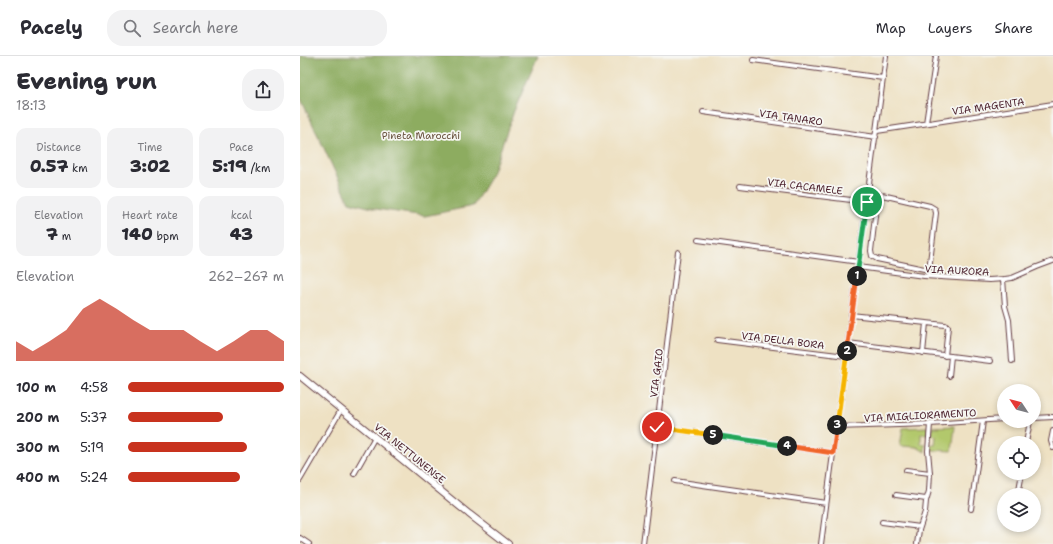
<!DOCTYPE html>
<meta charset="utf-8">
<style>
body{margin:0;font-family:"Shantell Sans",sans-serif;background:#f2f2f3;color:#2b2b33;height:100vh;display:flex;flex-direction:column;font-size:15px;white-space:nowrap}
*{box-sizing:border-box;margin:0}
p{font-size:13px;color:#7c7c81}
.icon{flex:none;width:22px;height:22px;fill:none;stroke:currentColor;stroke-width:2;stroke-linecap:round;stroke-linejoin:round}
.map{position:relative;flex:1;overflow:hidden}
.drawer{display:flex;flex-direction:column;background:#fff;width:300px}
.drawer>*{flex:none}
.needle{width:26px;rotate:306deg}
.buttons{position:absolute;left:697px;top:328px;display:grid;gap:8px}
.buttons a{display:grid;place-items:center;width:44px;height:44px;border-radius:50%;background:#fff;box-shadow:0 2px 6px #0003;font-size:20px}
.pin{position:absolute;display:grid;place-items:center;width:34px;height:34px;color:#fff;margin:-17px;border:2px solid #fff;border-radius:50%;box-shadow:0 1px 4px #0007}
.km{position:absolute;width:20px;height:20px;margin:-10px;border-radius:50%;background:#222;color:#fff;font-size:11px;line-height:20px;text-align:center}
.round{display:grid;place-items:center;flex:none;width:42px;height:42px;border-radius:16px;background:#f2f2f3}
.overview{display:flex;align-items:center;justify-content:space-between;height:68px;padding:0 16px}
h1{font-size:22px;font-weight:800;line-height:30px}
.metrics{display:grid;grid-template-columns:repeat(3,1fr);gap:6px;height:68px;padding:4px 16px}
.metrics div{display:grid;align-content:center;border-radius:10px;background:#f2f2f3;text-align:center}
.metrics b{font-size:17px;font-weight:800}
.metrics small{font-size:11px;font-weight:400}
.metrics p{font-size:11px}
.chart{height:112px;padding:8px 16px}
.chart p{display:flex;justify-content:space-between}
.chart svg{width:100%;height:72px;margin-top:4px;fill:#c8321e;opacity:.7}
ul{padding:0 16px;list-style:none;font-size:13px}
li{display:grid;grid-template-columns:64px 48px 1fr;align-items:center;height:30px}
li i{height:10px;border-radius:5px;background:#c8321e}
header{display:flex;align-items:center;gap:24px;box-sizing:border-box;height:56px;padding:0 20px;background:#fff;border-bottom:1px solid #e1e1e2}
header strong{font-size:19px}
nav{display:flex;gap:22px;margin-inline-start:auto;font-size:14px}
.search{width:280px;height:36px;background:#f2f2f3;display:flex;align-items:center;gap:10px;box-sizing:border-box;padding:0 14px;border-radius:16px;color:#7c7c81;font-size:15px}
main{display:flex;flex:1;min-height:0}
.map>svg:first-child{display:block}
.green{fill:#b2c86c;stroke:#7e744c}
.forest{fill:#8dac60;stroke:#6c6646}
.lines{fill:none;stroke-linecap:round;stroke-linejoin:round}
.minor-casing{stroke:#633c42;stroke-width:6}
.primary-casing{stroke:#633c42;stroke-width:8}
.minor{stroke:#fff;stroke-width:4}
.primary{stroke:#fff;stroke-width:6}
.split-1-casing{stroke:#fff;stroke-width:8}
.split-2-casing{stroke:#fff;stroke-width:8}
.split-3-casing{stroke:#fff;stroke-width:8}
.split-4-casing{stroke:#fff;stroke-width:8}
.split-5-casing{stroke:#fff;stroke-width:8}
.split-6-casing{stroke:#fff;stroke-width:8}
.split-1{stroke:#22a559;stroke-width:5}
.split-2{stroke:#f0652b;stroke-width:5}
.split-3{stroke:#f5b400;stroke-width:5}
.split-4{stroke:#f0652b;stroke-width:5}
.split-5{stroke:#22a559;stroke-width:5}
.split-6{stroke:#f5b400;stroke-width:5}
.labels{text-anchor:middle;stroke-width:3.5;stroke-linejoin:round;paint-order:stroke}
.street-label{font-size:10px;fill:#4a1f2b;stroke:#f6f6f2}
.park-label{font-size:10px;fill:#69523e;stroke:#f6f6f2}
</style>
<header>
<strong>Pacely</strong>
<div class="search"><svg class="icon" aria-label="search" viewBox="0 0 24 24"><circle cx="10" cy="10" r="6"/><path d="M15 15l6 6"/></svg>Search here</div>
<nav><a>Map</a><a>Layers</a><a>Share</a></nav>
</header>
<main>
<section class="drawer">
<div class="overview"><div><h1>Evening run</h1><p>18:13</p></div><a class="round"><svg class="icon" aria-label="share" viewBox="0 0 24 24"><path d="M12 15V3M7 8l5-5 5 5M5 13v7h14v-7"/></svg></a></div>
<div class="metrics">
<div><p>Distance</p><b>0.57<small> km</small></b></div>
<div><p>Time</p><b>3:02</b></div>
<div><p>Pace</p><b>5:19<small> /km</small></b></div>
</div>
<div class="metrics">
<div><p>Elevation</p><b>7<small> m</small></b></div>
<div><p>Heart rate</p><b>140<small> bpm</small></b></div>
<div><p>kcal</p><b>43</b></div>
</div>
<div class="chart"><p><span>Elevation</span>262–267 m</p>
<svg viewBox="0 0 160 44" preserveAspectRatio="none"><path d="M0 44V32L10 38L20 32L30 25L40 12L50 6L60 12L70 19L80 25L90 25L100 25L110 32L120 38L130 32L140 25L150 25L160 32V44z"/></svg>
</div>
<ul>
<li><b>100 m</b>4:58<i style="width:100%"></i></li>
<li><b>200 m</b>5:37<i style="width:61%"></i></li>
<li><b>300 m</b>5:19<i style="width:76%"></i></li>
<li><b>400 m</b>5:24<i style="width:72%"></i></li>
</ul>
</section>
<div class="map">
<svg width="753" height="488" viewBox="0 0 753 488">
<rect width="100%" height="100%" fill="#f6f6f2"/>
<filter id="ink" filterUnits="userSpaceOnUse"><feTurbulence type="fractalNoise" baseFrequency=".025" numOctaves="2"/><feDisplacementMap in="SourceGraphic" scale="8" xChannelSelector="R" yChannelSelector="G"/><feConvolveMatrix kernelMatrix="1 2 1 2 8 2 1 2 1" color-interpolation-filters="sRGB"/></filter>
<filter id="wash" filterUnits="userSpaceOnUse"><feTurbulence type="fractalNoise" baseFrequency=".012" numOctaves="4" result="noise"/><feDisplacementMap in="SourceGraphic" scale="16" xChannelSelector="R" yChannelSelector="G"/><feGaussianBlur stdDeviation="0.9" result="paint"/><feColorMatrix in="noise" values="0 0 0 0 0 0 0 0 0 0 0 0 0 0 0 0 0 1.4 0 .05"/><feComposite in="paint" operator="in"/></filter>
<g filter="url(#wash)">
<rect width="100%" height="100%" fill="#eee1c3"/>
<path class="green" d="M655,370L652,395L631,394V389H635L636,380L632,379L633,371Z
M628,371L627,378H621V388H625V396L617,391L600,390L603,372Z"/>
<path class="forest" d="M0,0H238L214,55L192,118L173,150L125,160L76,153L49,146L0,41Z"/>
</g>
<g filter="url(#ink)">
<g class="lines">
<defs>
<path id="minor" d="M453,4L583,22
M403,56L576,81
M626,67L636,0
M577,75L753,48
M440,130L567,146
M398,184L559,206
M558,211L624,220L689,224L705,223L712,222L737,211L753,205
M628,220L629,214L636,157L635,153L630,150L582,139H580L577,143L571,195L572,200L577,203L629,214
M703,223L705,250L709,264L712,305
M551,259L645,269
M417,284L546,300
M548,287L690,305
M623,297L626,267
M645,300L648,271
M649,320L651,300
M734,362L753,361
M357,371L533,397
M536,371L630,368L704,363
M753,375L751,385L753,392
M726,387L730,365
M606,414L630,417
M54,418L75,381
M0,424L41,354
M375,425L526,447
M596,439L626,443
M718,439L722,417
M671,453L683,365
M582,466L620,471
M0,482L9,488
M343,488L378,196
M521,488L586,0
M617,488L619,474L625,456L626,445L629,435L630,417L628,395L630,368"/>
<path id="primary" d="M0,320L169,458L208,488"/>
</defs>
<use href="#minor" class="minor-casing"/>
<use href="#primary" class="primary-casing"/>
<use href="#minor" class="minor"/>
<use href="#primary" class="primary"/>
</g>
</g>
<g class="lines" filter="url(#ink)">
<defs>
<path id="split-1" d="M557,220L567,146"/>
<path id="split-2" d="M547,295L557,220"/>
<path id="split-3" d="M537,369L547,295"/>
<path id="split-4" d="M487,390L533,397L537,369"/>
<path id="split-5" d="M413,379L487,390"/>
<path id="split-6" d="M357,371L413,379"/>
</defs>
<use href="#split-1" class="split-1-casing"/>
<use href="#split-2" class="split-2-casing"/>
<use href="#split-3" class="split-3-casing"/>
<use href="#split-4" class="split-4-casing"/>
<use href="#split-5" class="split-5-casing"/>
<use href="#split-6" class="split-6-casing"/>
<use href="#split-1" class="split-1"/>
<use href="#split-2" class="split-2"/>
<use href="#split-3" class="split-3"/>
<use href="#split-4" class="split-4"/>
<use href="#split-5" class="split-5"/>
<use href="#split-6" class="split-6"/>
</g>
<g class="labels">
<g class="street-label">
<text transform="translate(688 50) rotate(-8)" y="4">VIA MAGENTA</text>
<text transform="translate(491 61) rotate(8)" y="4">VIA TANARO</text>
<text transform="translate(505 130) rotate(7)" y="4">VIA CACAMELE</text>
<text transform="translate(657 214) rotate(3)" y="4">VIA AURORA</text>
<text transform="translate(483 284) rotate(7)" y="4">VIA DELLA BORA</text>
<text transform="translate(356 317) rotate(-83)" y="4">VIA GAIO</text>
<text transform="translate(620 359) rotate(-3)" y="4">VIA MIGLIORAMENTO</text>
<text transform="translate(110 397) rotate(39)" y="4">VIA NETTUNENSE</text>
</g>
<g class="park-label">
<text x="121" y="83">Pineta Marocchi</text>
</g>
</g>
</svg>
<div class="buttons">
<a><svg class="needle" viewBox="-14 -14 28 28"><path d="M0-13l5 13h-10z" fill="#e53935"/><path d="M0 13l5-13h-10z" fill="#7c7c81"/></svg></a>
<a><svg class="icon" aria-label="locate" viewBox="0 0 24 24"><circle cx="12" cy="12" r="6"/><path d="M12 2v4M12 18v4M2 12h4M18 12h4"/></svg></a>
<a><svg class="icon" aria-label="layers" viewBox="0 0 24 24"><path d="M12 4l9 5-9 5-9-5zM3 14l9 5 9-5"/></svg></a>
</div>
<div class="pin" style="left:567px;top:146px;background:#1e9e55"><svg class="icon" aria-label="arrive" viewBox="0 0 24 24"><path d="M6 21V4h12l-3 4 3 4H6"/></svg></div>
<div class="pin" style="left:357px;top:371px;background:#d93025"><svg class="icon" aria-label="check" viewBox="0 0 24 24"><path d="M5 12l5 5 9-10"/></svg></div>
<b class="km" style="left:557px;top:220px">1</b>
<b class="km" style="left:547px;top:295px">2</b>
<b class="km" style="left:537px;top:369px">3</b>
<b class="km" style="left:487px;top:390px">4</b>
<b class="km" style="left:413px;top:379px">5</b>
</div>
</main>
